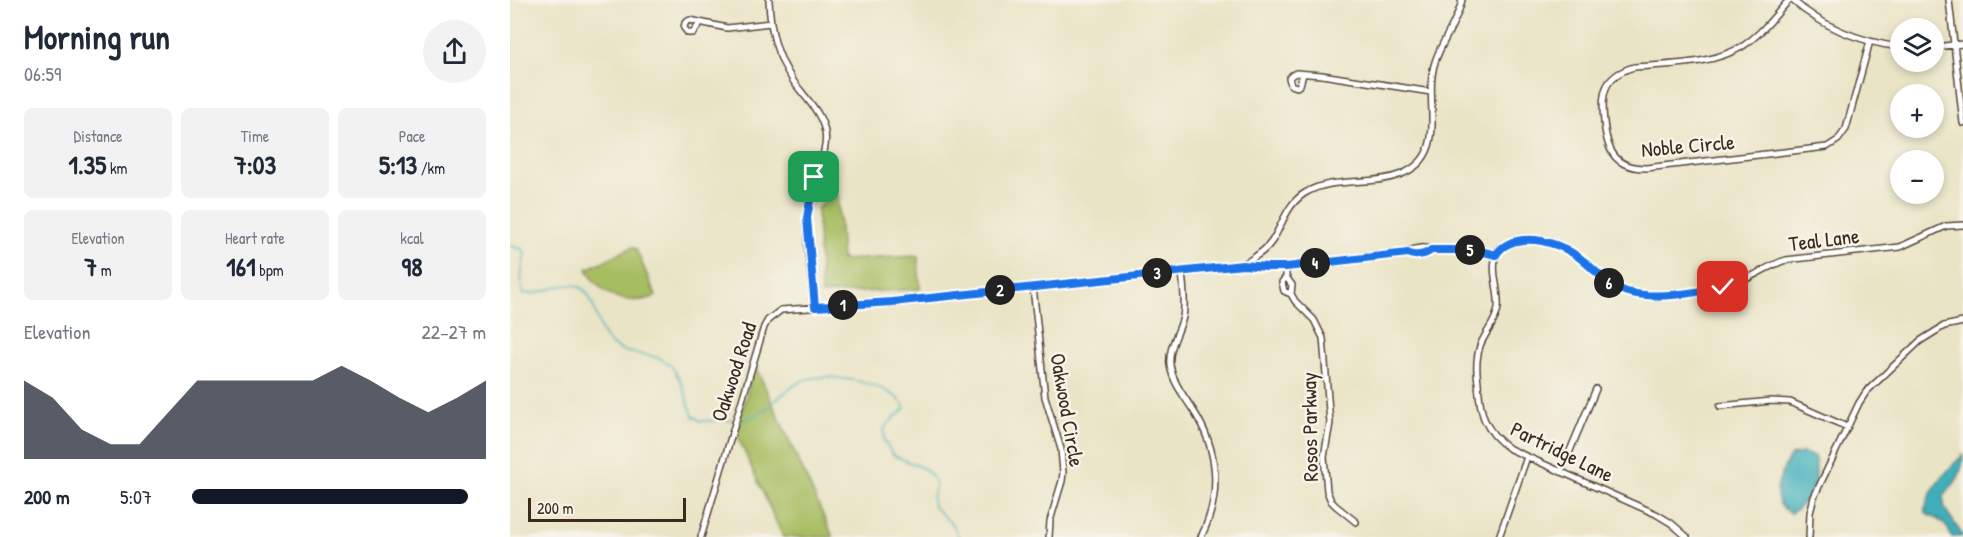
<!DOCTYPE html>
<meta charset="utf-8">
<style>
body{margin:0;font-family:"Patrick Hand",sans-serif;background:#f2f2f3;color:#1f2937;height:100vh;display:flex;flex-direction:column;font-size:22px;white-space:nowrap}
*{box-sizing:border-box;margin:0}
p{font-size:20px;color:#747a83}
.icon{flex:none;width:33px;height:33px;fill:none;stroke:currentColor;stroke-width:2;stroke-linecap:round;stroke-linejoin:round}
.map{position:relative;flex:1;overflow:hidden}
.sheet{display:flex;flex-direction:column;background:#fff;width:510px}
.sheet>*{flex:none}
.buttons{position:absolute;left:1380px;top:18px;display:grid;gap:12px}
.buttons a{display:grid;place-items:center;width:54px;height:54px;border-radius:50%;background:#fff;box-shadow:0 3px 9px #0003;font-size:30px}
.scale{position:absolute;left:18px;bottom:15px;width:158px;box-sizing:border-box;padding-left:6px;border:3px solid #3b2a1e;border-top:0;font-size:16px;line-height:21px;white-space:nowrap;color:#3b2a1e;-webkit-text-stroke:4px #f7f3e8;paint-order:stroke}
.pin{position:absolute;display:grid;place-items:center;width:51px;height:51px;color:#fff;margin:-26px;border-radius:12px;box-shadow:0 3px 9px #0006}
.km{position:absolute;width:30px;height:30px;margin:-15px;border-radius:50%;background:#222;color:#fff;font-size:16px;line-height:30px;text-align:center}
.round{display:grid;place-items:center;flex:none;width:63px;height:63px;border-radius:32px;background:#f2f2f3}
.headline{display:flex;align-items:center;justify-content:space-between;height:102px;padding:0 24px}
h1{font-size:33px;font-weight:800;line-height:45px}
.stats{display:grid;grid-template-columns:repeat(3,1fr);gap:9px;height:102px;padding:6px 24px}
.stats div{display:grid;align-content:center;border-radius:9px;background:#f2f2f3;text-align:center}
.stats b{font-size:26px;font-weight:800}
.stats small{font-size:16px;font-weight:400}
.stats p{font-size:16px}
.chart{height:168px;padding:12px 24px}
.chart p{display:flex;justify-content:space-between}
.chart svg{width:100%;height:108px;margin-top:6px;fill:#111827;opacity:.7}
ul{padding:0 24px;list-style:none;font-size:20px}
li{display:grid;grid-template-columns:96px 72px 1fr;align-items:center;height:45px}
li i{height:15px;border-radius:8px;background:#111827}
main{display:flex;flex:1;min-height:0}
.map>svg:first-child{display:block}
.green{fill:#a7bd62;stroke:#717440;stroke-width:1.5}
.water{fill:#3fafba;stroke:#3d6c6c;stroke-width:1.5}
.lines{fill:none;stroke-linecap:round;stroke-linejoin:round}
.stream{stroke:#3fafba;stroke-width:1.5}
.minor-casing{stroke:#554637;stroke-width:8}
.minor{stroke:#fff;stroke-width:5}
.route-casing{stroke:#fff;stroke-width:12}
.route{stroke:#1a73e8;stroke-width:8}
.labels{text-anchor:middle;stroke-width:5;stroke-linejoin:round;paint-order:stroke}
.street-label{font-size:21px;fill:#3b2a1e;stroke:#f7f3e8}
</style>
<main>
<section class="sheet">
<div class="headline"><div><h1>Morning run</h1><p>06:59</p></div><a class="round"><svg class="icon" aria-label="share" viewBox="0 0 24 24"><path d="M12 15V3M7 8l5-5 5 5M5 13v7h14v-7"/></svg></a></div>
<div class="stats">
<div><p>Distance</p><b>1.35<small> km</small></b></div>
<div><p>Time</p><b>7:03</b></div>
<div><p>Pace</p><b>5:13<small> /km</small></b></div>
</div>
<div class="stats">
<div><p>Elevation</p><b>7<small> m</small></b></div>
<div><p>Heart rate</p><b>161<small> bpm</small></b></div>
<div><p>kcal</p><b>98</b></div>
</div>
<div class="chart"><p><span>Elevation</span>22–27 m</p>
<svg viewBox="0 0 160 44" preserveAspectRatio="none"><path d="M0 44V12L10 19L20 32L30 38L40 38L50 25L60 12L70 12L80 12L90 12L100 12L110 6L120 12L130 19L140 25L150 19L160 12V44z"/></svg>
</div>
<ul>
<li><b>200 m</b>5:07<i style="width:94%"></i></li>
</ul>
</section>
<div class="map">
<svg width="1453" height="537" viewBox="0 0 1453 537">
<rect width="100%" height="100%" fill="#f7f3e8"/>
<filter id="ink" filterUnits="userSpaceOnUse"><feTurbulence type="fractalNoise" baseFrequency=".0167" numOctaves="2"/><feDisplacementMap in="SourceGraphic" scale="12" xChannelSelector="R" yChannelSelector="G"/><feConvolveMatrix kernelMatrix="1 2 1 2 8 2 1 2 1" color-interpolation-filters="sRGB"/></filter>
<filter id="wash" filterUnits="userSpaceOnUse"><feTurbulence type="fractalNoise" baseFrequency=".008" numOctaves="4" result="noise"/><feDisplacementMap in="SourceGraphic" scale="24" xChannelSelector="R" yChannelSelector="G"/><feGaussianBlur stdDeviation="1.35" result="paint"/><feColorMatrix in="noise" values="0 0 0 0 0 0 0 0 0 0 0 0 0 0 0 0 0 1.4 0 .05"/><feComposite in="paint" operator="in"/></filter>
<g filter="url(#wash)">
<rect width="100%" height="100%" fill="#eae4c6"/>
<path class="green" d="M321,195H328L332,260L408,256L410,289L311,294L307,209Z
M122,247L126,249L146,296C118,307 91,297 77,269Z
M245,365L323,537H273L226,433Z"/>
<path class="water" d="M1293,453L1304,456C1311,476 1299,504 1280,513C1256,501 1271,472 1281,455L1283,454L1284,456L1286,454Z
M1453,455C1453,473 1446,483 1433,496L1435,509L1453,536L1441,537C1439,524 1427,518 1416,514C1412,496 1440,467 1453,455Z"/>
<g class="lines">
<path class="stream" d="M0,246L12,249L15,253L11,278L13,293C31,297 50,281 67,286C85,291 85,323 95,337C112,362 143,347 161,366C172,378 177,401 183,416L191,421L224,420
M229,420C256,417 269,392 292,381C314,370 386,384 395,408L377,425L374,429V440L383,455L415,469L422,476L426,485L422,498L423,506L443,525L449,537"/>
</g>
</g>
<g filter="url(#ink)">
<g class="lines">
<defs>
<path id="minor" d="M259,0C260,30 266,56 284,82C295,98 311,111 315,132C318,150 309,163 303,180C301,188 299,197 298,206C294,239 301,274 305,307
M1279,0C1265,16 1251,34 1233,46C1202,65 1159,64 1124,67C1093,76 1091,94 1094,122C1097,150 1104,168 1136,168L1317,147L1328,140L1336,129L1360,41
M1282,0C1313,27 1350,42 1390,47
M1439,0L1453,123
M190,23L183,33H178L174,28L175,23L180,20L217,28L261,23
M1424,47L1453,44
M793,74L790,85L787,87L781,85L779,78L782,75L786,73L812,75L921,92
M898,253C903,248 915,246 921,250H966L986,255
M734,264C744,257 755,252 762,241C773,224 776,205 795,193C823,176 859,186 889,175C942,156 912,101 925,62C932,40 947,23 952,0
M776,267V277L782,285L781,294
M672,271C673,285 676,302 673,317C669,333 658,348 660,365C663,383 674,396 683,410C709,450 712,495 691,537
M776,277L772,282L774,291L781,294L785,301L804,320L813,338L820,423L814,457L817,491L821,501L826,506L846,522
M523,287L535,397L551,449L553,473L552,481L540,521L539,537
M1210,406L1261,401L1280,402L1337,427
M1051,472L1086,389
M191,537L254,327L258,320L271,310L382,302L733,265L776,267L898,253C903,257 916,255 921,250
M989,537L1017,457
M1177,537L1161,523L1146,514L1000,449C973,430 970,413 968,382C966,369 966,358 970,346C975,332 986,323 988,308C990,288 978,268 989,249C1018,233 1050,240 1075,262C1088,273 1099,286 1116,291C1147,301 1190,292 1222,285C1241,279 1256,266 1276,260L1390,247L1436,226L1453,225
M1299,537L1300,513L1304,497L1349,403L1356,392L1410,341L1434,326L1453,322"/>
</defs>
<use href="#minor" class="minor-casing"/>
<use href="#minor" class="minor"/>
</g>
</g>
<g class="lines" filter="url(#ink)">
<defs>
<path id="route" d="M304,177L297,218L305,307L382,302L733,265L757,267H776L898,253C903,257 916,255 921,250H966L986,255C991,246 1002,241 1013,240C1035,238 1059,248 1076,263C1089,274 1100,287 1117,292C1146,300 1184,293 1213,287"/>
</defs>
<use href="#route" class="route-casing"/>
<use href="#route" class="route"/>
</g>
<g class="labels">
<g class="street-label">
<text transform="translate(1178 146) rotate(-5)" y="7">Noble Circle</text>
<text transform="translate(1314 240) rotate(-7)" y="7">Teal Lane</text>
<text transform="translate(224 372) rotate(-72)" y="7">Oakwood Road</text>
<text transform="translate(557 410) rotate(80)" y="7">Oakwood Circle</text>
<text transform="translate(800 427) rotate(-91)" y="7">Rosos Parkway</text>
<text transform="translate(1052 452) rotate(26)" y="7">Partridge Lane</text>
</g>
</g>
</svg>
<div class="buttons">
<a><svg class="icon" aria-label="layers" viewBox="0 0 24 24"><path d="M12 4l9 5-9 5-9-5zM3 14l9 5 9-5"/></svg></a>
<a>+</a>
<a>−</a>
</div>
<div class="scale">200 m</div>
<div class="pin" style="left:304px;top:177px;background:#1e9e55"><svg class="icon" aria-label="arrive" viewBox="0 0 24 24"><path d="M6 21V4h12l-3 4 3 4H6"/></svg></div>
<div class="pin" style="left:1213px;top:287px;background:#d93025"><svg class="icon" aria-label="check" viewBox="0 0 24 24"><path d="M5 12l5 5 9-10"/></svg></div>
<b class="km" style="left:333px;top:305px">1</b>
<b class="km" style="left:490px;top:290px">2</b>
<b class="km" style="left:647px;top:273px">3</b>
<b class="km" style="left:805px;top:263px">4</b>
<b class="km" style="left:960px;top:250px">5</b>
<b class="km" style="left:1099px;top:283px">6</b>
</div>
</main>
